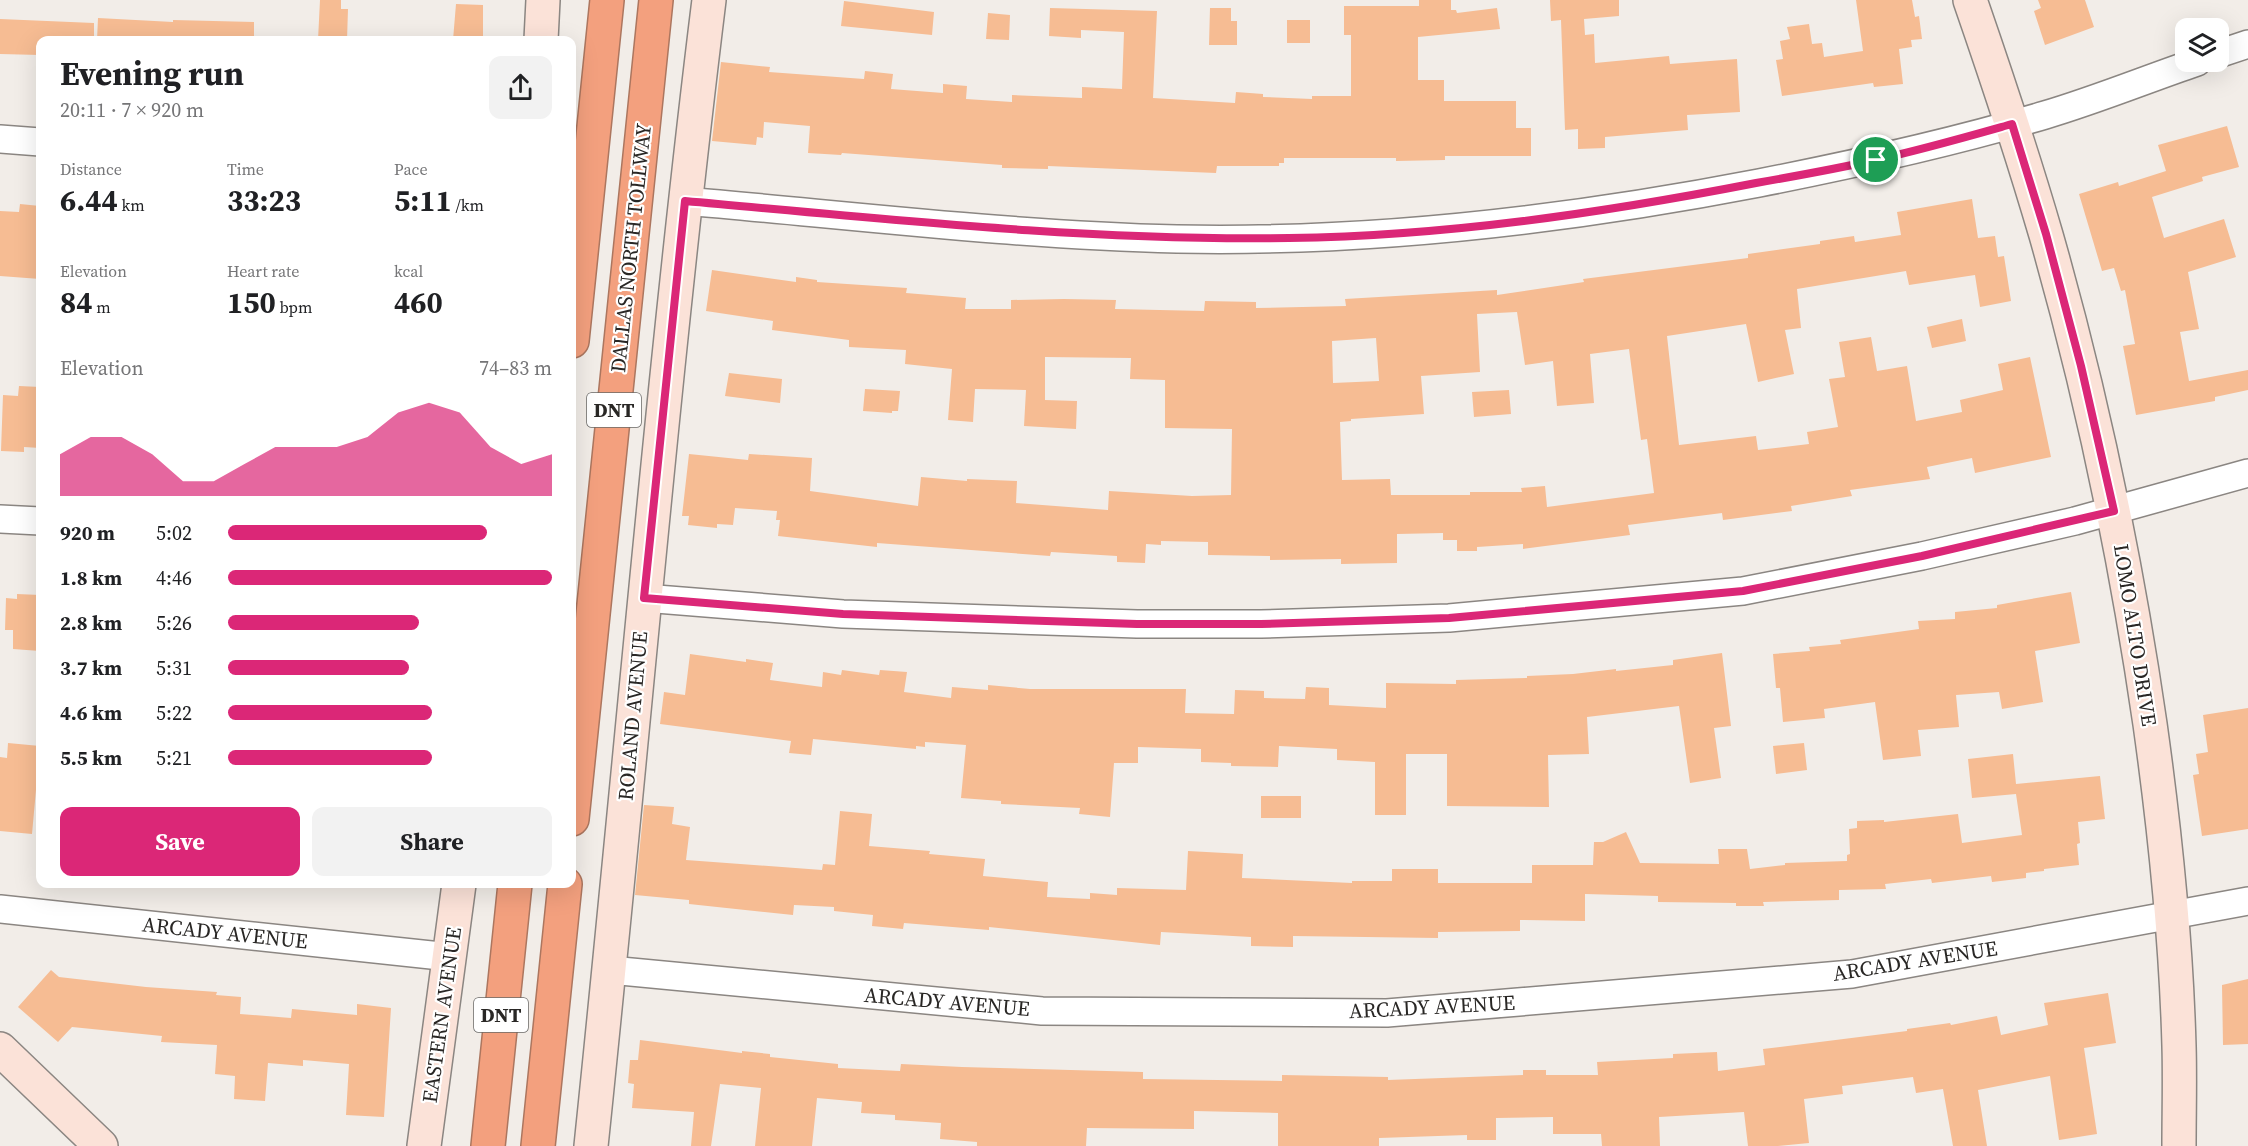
<!DOCTYPE html>
<meta charset="utf-8">
<style>
body{margin:0;font-family:"Source Serif 4",serif;background:#f2f2f2;color:#202124;height:100vh;display:flex;flex-direction:column;font-size:22px;white-space:nowrap}
*{box-sizing:border-box;margin:0}
p{font-size:20px;color:#757577}
.icon{flex:none;width:33px;height:33px;fill:none;stroke:currentColor;stroke-width:2;stroke-linecap:round;stroke-linejoin:round}
.map{position:relative;flex:1;overflow:hidden}
.drawer{position:absolute;left:36px;top:36px;width:540px;height:852px;display:flex;flex-direction:column;background:#fff;border-radius:12px;box-shadow:0 6px 24px #0002}
.drawer>*{flex:none}
.controls{position:absolute;left:2175px;top:18px;display:grid;gap:12px}
.controls a{display:grid;place-items:center;width:54px;height:54px;border-radius:12px;background:#fff;box-shadow:0 6px 24px #0002;font-size:30px}
.pin{position:absolute;display:grid;place-items:center;width:51px;height:51px;color:#fff;margin:-26px;border:3px solid #fff;border-radius:50%;box-shadow:0 2px 6px #0007}
.round{display:grid;place-items:center;flex:none;width:63px;height:63px;border-radius:12px;background:#f2f2f2}
.overview{display:flex;align-items:center;justify-content:space-between;height:102px;padding:0 24px}
h1{font-size:33px;font-weight:700;line-height:45px}
.stats{display:grid;grid-template-columns:repeat(3,1fr);gap:9px;height:102px;padding:6px 24px}
.stats div{display:grid;align-content:center}
.stats b{font-size:30px;font-weight:700}
.stats small{font-size:16px;font-weight:400}
.stats p{font-size:16px}
.chart{height:168px;padding:12px 24px}
.chart p{display:flex;justify-content:space-between}
.chart svg{width:100%;height:108px;margin-top:6px;fill:#db2777;opacity:.7}
.action{display:flex;gap:12px;margin-top:auto;padding:12px 24px}
.action a{flex:1;height:69px;border-radius:12px;background:#db2777;color:#fff;font-size:24px;font-weight:700;line-height:69px;text-align:center}
.action a+a{background:#f2f2f2;color:#202124}
ul{padding:0 24px;list-style:none;font-size:20px}
li{display:grid;grid-template-columns:96px 72px 1fr;align-items:center;height:45px}
li i{height:15px;border-radius:8px;background:#db2777}
.map>svg:first-child{display:block}
.building{fill:#f6bc93;fill-rule:evenodd}
.lines{fill:none;stroke-linecap:round;stroke-linejoin:round}
.street-casing{stroke:#8b8682;stroke-width:30}
.secondary-casing{stroke:#8b8682;stroke-width:36}
.highway-casing{stroke:#ac765f;stroke-width:36}
.street{stroke:#fff;stroke-width:27}
.secondary{stroke:#fbe2d8;stroke-width:33}
.highway{stroke:#f3a07e;stroke-width:33}
.route-casing{stroke:#fff;stroke-width:12}
.route{stroke:#db2777;stroke-width:8}
.labels{text-anchor:middle;stroke-width:4.5;stroke-linejoin:round;paint-order:stroke}
.shield{fill:#fff;stroke:#696866;stroke-width:1.5}
.shield-label{font-size:20px;font-weight:bold;fill:#292725}
.street-label{font-size:21px;fill:#292725;stroke:#fff}
</style>
<div class="map">
<svg width="2248" height="1146" viewBox="0 0 2248 1146">
<rect width="100%" height="100%" fill="#f2ede8"/>
<path class="building" d="M320,0H341V9H348L347,40H318Z
M1419,0H1451V10H1456L1457,13L1497,8L1500,29L1418,37V80H1444V101H1516V128H1531V156H1445V160L1396,161V158H1284V163H1279V166H1217L1216,173L1048,166V169L1002,168V165L842,153L841,155L808,153L810,126L764,122L763,138L757,137L756,145L712,141L721,62L770,67L769,72L864,79L865,71L893,74L891,89L943,93V84L967,86L966,99L1012,102V95L1082,98V87L1122,89L1124,32L1081,30V38L1049,36L1050,8L1157,11L1153,98L1235,103L1236,92L1263,94V97L1312,99V96H1351V35H1344V6H1419Z
M1550,0H1619V16L1584,19L1585,35L1594,34L1595,63L1669,56L1670,64L1737,59L1740,112L1687,115L1688,130L1605,137V148L1578,149V129L1565,130L1561,20L1551,21Z
M1856,0H1912L1915,17L1919,16L1922,39L1911,40L1912,47L1899,49L1903,84L1874,87L1873,83L1782,96L1776,60L1783,59L1780,41L1790,39L1787,27L1809,24L1812,44L1822,43L1824,57L1863,51Z
M2038,0H2085L2094,27L2045,45L2034,11L2041,8Z
M844,1L934,12L932,35L841,26Z
M456,4L483,5V40H453Z
M1210,8H1231V21H1237V45H1209Z
M988,13L1010,15L1009,40L986,39Z
M98,18L173,22V20L254,22V40H97Z
M0,19L94,23V40H40V55L0,54Z
M1287,20H1310V43H1287Z
M2227,126L2239,167L2202,177L2203,181L2152,197L2164,238L2224,219L2236,257L2188,272L2199,329L2180,332L2189,381L2248,370V390L2215,397V401L2136,415L2123,346L2135,344L2125,290L2121,291L2114,268L2102,271L2079,194L2118,182L2119,186L2166,171L2158,145Z
M1972,199L1978,238L1995,236L1998,257L2004,256L2011,301L1980,307L1975,275L1909,285L1906,271L1797,289L1801,328L1785,330L1794,374L1758,382L1746,324L1667,336L1679,445L1756,436L1758,450L1809,444L1807,432L1838,427L1829,379L1845,377L1839,342L1871,337L1877,371L1907,366L1916,421L1962,412L1960,400L2003,390L1998,364L2030,357L2051,457L1975,473L1972,458L1927,467L1930,479L1850,490L1852,496L1791,506L1792,511L1723,520L1722,513L1628,525L1630,535L1523,549V544L1477,547V551H1457V540H1443V533L1397,534V563L1341,564V559L1270,560V556L1208,555V542L1161,541V545L1146,544L1145,563L1117,562V556L1051,552L1050,556L877,543V547L778,536L780,520H776L777,511L735,508L733,525L717,524V528L688,525L689,516H682L689,454L748,460L749,454L812,458L810,491L918,506L921,477L967,481V479L1017,481L1016,503L1108,510L1109,491L1192,496L1231,495L1232,429L1165,428V380L1130,379L1131,358L1045,357V400L1077,401L1076,429L1024,426L1026,390L975,389L973,422L948,420L952,369L905,364L906,350L849,347V340L772,330L773,321L706,311L712,270L796,282V277L817,280V282L907,288L906,293L966,298L965,309H1011V300L1064,299L1116,300L1115,309L1204,311L1205,301L1256,302V308L1346,306L1345,299L1497,290V295L1584,282L1583,279L1748,258V254L1820,244V241L1854,236L1855,242L1901,235L1897,212ZM1517,312L1525,365L1553,361L1557,406L1594,403L1590,354L1629,349L1641,440L1647,439L1654,493L1547,507L1545,486L1521,488L1522,492H1470V495H1391L1390,479L1342,480L1340,422L1351,421V419L1424,414L1421,376L1480,372L1477,314ZM1376,338L1379,381L1333,383L1332,341Z
M20,204L40,206V279L0,276V211L19,212Z
M1962,319L1966,341L1932,348L1927,327Z
M729,373L782,379L780,403L725,396Z
M19,386L40,387V448L24,447V452L1,451L3,395L18,396Z
M865,389L900,391L898,411H892V413L863,411Z
M1509,390L1511,414L1474,417L1472,392Z
M2071,592L2080,643L2035,651L2043,702L2002,709L1999,692L1956,695L1959,727L1918,730L1921,756L1883,760L1875,702L1824,709L1825,718L1783,722L1780,688H1776L1773,654L1810,651L1809,647L1841,644L1840,640L1919,629L1918,621L1955,619V612L1997,608V605Z
M17,594L40,595V651L13,649V630H5L6,598L17,599Z
M1722,653L1731,726L1714,728L1721,778L1690,783L1679,706L1587,717L1589,754L1548,755L1549,807L1447,806V754H1406V815H1375V762L1337,760V749L1279,746L1278,767L1231,766V763L1201,762V749L1138,747V763H1114L1110,817L1079,814L1080,808L1001,804V801L961,798L966,745L925,742V747L916,746V749L813,739L811,755L789,753L791,741L660,724L664,692L685,695L690,654L746,662V659L773,663L770,680L822,687L823,672L841,675L842,670L879,675L880,670L907,672L904,692L951,698L952,687L988,690V685L1030,689H1186L1185,713L1234,714L1235,690L1264,691V698L1305,699L1306,687L1329,688V705L1386,708V683L1456,684V680L1527,678V676L1573,674L1616,669V671L1673,665V660Z
M2248,708V829L2202,836L2193,775L2199,774L2196,754L2208,752L2203,715Z
M8,743L40,746L32,834L0,831V757L7,758Z
M1804,743L1807,770L1776,774L1773,746Z
M2013,754L2016,784L2100,776L2105,819L2078,822L2080,843L2077,844L2079,865L2044,869V871L2026,873V878L1992,882L1991,876L1932,883L1931,879L1885,884L1886,889L1839,890V900L1763,902L1764,906H1736V903L1658,902V896L1585,894V921L1520,920V931L1438,932V938L1293,936V947L1251,946V937L1161,932L1160,945L989,927V930L904,923L903,929L872,926L873,915L834,911V907L794,905L793,915L689,904V900L635,895L644,805L674,807L672,824L690,827L686,860L822,870L823,864L835,865L840,811L872,814L869,846L930,851L929,854L985,859L983,876L1048,882L1047,897L1090,899V893L1117,895V888L1186,890L1188,851L1243,854L1242,878L1352,883V881H1392V869H1438V883H1532V865H1593L1594,842H1603L1626,832L1640,863L1719,864L1718,849H1747L1750,869L1785,865V863L1847,861V855L1850,854L1849,829L1857,828V821L1884,820V822L1958,814L1962,843L2022,835L2016,794L1972,798L1968,759Z
M1261,796H1301V818H1261Z
M51,970L59,977L146,987L217,992L216,995L241,997L240,1014L291,1018L292,1009L357,1015V1004L391,1008L384,1117L346,1115L349,1064L303,1060V1066L268,1063L265,1101L234,1099L235,1076L215,1074L217,1045L161,1042L162,1036L72,1027L58,1042L18,1007Z
M2248,979V1044L2223,1045L2222,985Z
M2108,993L2116,1043L2084,1048L2097,1134L2059,1140L2050,1076L1978,1090L1987,1146H1953L1943,1089L1916,1093L1913,1077L1842,1086L1843,1094L1804,1099L1809,1143L1778,1146H1748L1744,1112L1659,1117L1660,1146H1602L1601,1134H1553V1117L1496,1118V1140H1467V1135L1379,1138V1146H1278V1113L1194,1111V1129L1087,1128L1086,1146H977V1142L940,1139L941,1123L895,1120V1115L861,1113L862,1102L817,1098L812,1146H755L761,1088L720,1084L711,1146H691L694,1112L632,1108L634,1084L628,1083L630,1060H638L640,1040L742,1053V1051L770,1054V1057L838,1064V1068L900,1071L901,1064L962,1067L1143,1072V1079L1282,1081V1075L1388,1077V1080L1523,1075V1070H1546V1075H1598L1597,1062L1673,1058V1054L1717,1052L1718,1071L1765,1065L1763,1049L1907,1031V1029L1950,1023L1951,1025L1997,1016L2001,1035L2048,1025L2044,1003Z"/>
<g class="lines">
<defs>
<path id="street" d="M2218,54L2248,44
M0,139L40,142
M685,201C848,215 1013,235 1177,239C1373,243 1567,220 1759,183C1856,164 1951,143 2045,115C2096,100 2147,79 2197,62
M0,519L40,521
M644,598L843,614L1137,624H1261L1449,618L1743,591L1922,556L2075,521L2248,473
M0,909L450,957
M610,970L1042,1011L1387,1013L1852,974L2248,901"/>
<path id="secondary" d="M1970,0C1997,78 2023,156 2046,235C2092,396 2126,559 2150,724C2165,831 2176,938 2179,1046C2180,1079 2179,1113 2179,1146
M541,40L543,0
M0,1049L101,1146
M424,1146L459,884
M591,1146C631,764 662,381 709,0"/>
<path id="highway" d="M572,341L607,0
M572,819L656,0
M488,1146L515,884
M538,1146L565,884"/>
</defs>
<use href="#street" class="street-casing"/>
<use href="#secondary" class="secondary-casing"/>
<use href="#highway" class="highway-casing"/>
<use href="#street" class="street"/>
<use href="#secondary" class="secondary"/>
<use href="#highway" class="highway"/>
</g>
<g class="lines">
<defs>
<path id="route" d="M2012,124L2046,234L2081,366L2114,511L1922,556L1743,591L1449,618L1261,624H1137L843,614L644,598L685,201C886,219 1087,241 1289,238C1446,236 1602,213 1756,183C1796,176 1836,169 1875,160C1921,150 1966,137 2012,124Z"/>
</defs>
<use href="#route" class="route-casing"/>
<use href="#route" class="route"/>
</g>
<g class="labels">
<g class="shield">
<rect x="587" y="393" width="54" height="34" rx="4.5"/>
<rect x="474" y="998" width="54" height="34" rx="4.5"/>
</g>
<g class="shield-label">
<text x="614" y="417">DNT</text>
<text x="501" y="1022">DNT</text>
</g>
<g class="street-label">
<text transform="translate(631 248) rotate(-84)" y="7">DALLAS NORTH TOLLWAY</text>
<text transform="translate(2135 635) rotate(81)" y="7">LOMO ALTO DRIVE</text>
<text transform="translate(633 716) rotate(-85)" y="7">ROLAND AVENUE</text>
<text transform="translate(225 933) rotate(6)" y="7">ARCADY AVENUE</text>
<text transform="translate(1915 961) rotate(-9)" y="7">ARCADY AVENUE</text>
<text transform="translate(947 1002) rotate(5)" y="7">ARCADY AVENUE</text>
<text transform="translate(1432 1007) rotate(-3)" y="7">ARCADY AVENUE</text>
<text transform="translate(442 1015) rotate(-82)" y="7">EASTERN AVENUE</text>
</g>
</g>
</svg>
<div class="controls">
<a><svg class="icon" aria-label="layers" viewBox="0 0 24 24"><path d="M12 4l9 5-9 5-9-5zM3 14l9 5 9-5"/></svg></a>
</div>
<div class="pin" style="left:1876px;top:160px;background:#1e9e55"><svg class="icon" aria-label="arrive" viewBox="0 0 24 24"><path d="M6 21V4h12l-3 4 3 4H6"/></svg></div>
<section class="drawer">
<div class="overview"><div><h1>Evening run</h1><p>20:11 · 7 × 920 m</p></div><a class="round"><svg class="icon" aria-label="share" viewBox="0 0 24 24"><path d="M12 15V3M7 8l5-5 5 5M5 13v7h14v-7"/></svg></a></div>
<div class="stats">
<div><p>Distance</p><b>6.44<small> km</small></b></div>
<div><p>Time</p><b>33:23</b></div>
<div><p>Pace</p><b>5:11<small> /km</small></b></div>
</div>
<div class="stats">
<div><p>Elevation</p><b>84<small> m</small></b></div>
<div><p>Heart rate</p><b>150<small> bpm</small></b></div>
<div><p>kcal</p><b>460</b></div>
</div>
<div class="chart"><p><span>Elevation</span>74–83 m</p>
<svg viewBox="0 0 160 44" preserveAspectRatio="none"><path d="M0 44V27L10 20L20 20L30 27L40 38L50 38L60 31L70 24L80 24L90 24L100 20L110 10L120 6L130 10L140 24L150 31L160 27V44z"/></svg>
</div>
<ul>
<li><b>920 m</b>5:02<i style="width:80%"></i></li>
<li><b>1.8 km</b>4:46<i style="width:100%"></i></li>
<li><b>2.8 km</b>5:26<i style="width:59%"></i></li>
<li><b>3.7 km</b>5:31<i style="width:56%"></i></li>
<li><b>4.6 km</b>5:22<i style="width:63%"></i></li>
<li><b>5.5 km</b>5:21<i style="width:63%"></i></li>
</ul>
<div class="action"><a>Save</a><a>Share</a></div>
</section>
</div>
